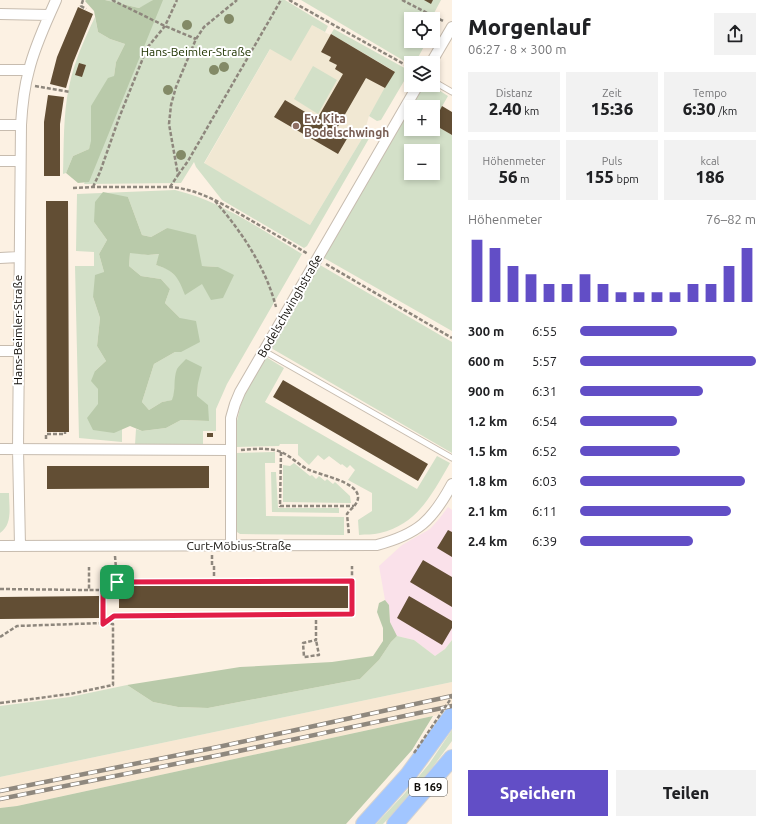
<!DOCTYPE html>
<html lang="de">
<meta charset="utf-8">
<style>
body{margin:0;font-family:Ubuntu,sans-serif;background:#f2f2f2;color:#202124;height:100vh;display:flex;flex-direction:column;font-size:15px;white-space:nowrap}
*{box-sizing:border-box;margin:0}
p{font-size:13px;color:#757577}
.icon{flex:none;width:22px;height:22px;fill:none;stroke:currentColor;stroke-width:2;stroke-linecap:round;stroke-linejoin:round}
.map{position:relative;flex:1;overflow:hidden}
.details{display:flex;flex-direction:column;background:#fff;width:320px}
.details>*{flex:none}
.controls{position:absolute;left:404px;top:12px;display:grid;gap:8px}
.controls a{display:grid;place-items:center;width:36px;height:36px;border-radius:0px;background:#fff;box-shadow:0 2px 6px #0003;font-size:20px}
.pin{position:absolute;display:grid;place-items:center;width:34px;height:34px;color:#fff;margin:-17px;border-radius:8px;box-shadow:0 2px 6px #0006}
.round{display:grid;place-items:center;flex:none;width:42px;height:42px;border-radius:0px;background:#f2f2f2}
.overview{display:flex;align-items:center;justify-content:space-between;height:68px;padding:0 16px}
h1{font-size:22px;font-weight:800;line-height:30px}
.figures{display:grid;grid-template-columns:repeat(3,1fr);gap:6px;height:68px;padding:4px 16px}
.figures div{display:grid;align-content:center;border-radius:0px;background:#f2f2f2;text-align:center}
.figures b{font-size:17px;font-weight:800}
.figures small{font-size:11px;font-weight:400}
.figures p{font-size:11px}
.chart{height:112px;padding:8px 16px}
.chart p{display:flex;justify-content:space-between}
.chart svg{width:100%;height:72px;margin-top:4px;stroke:#624ec6;stroke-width:6}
.action{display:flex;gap:8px;margin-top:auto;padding:8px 16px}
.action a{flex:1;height:46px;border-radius:0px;background:#624ec6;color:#fff;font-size:16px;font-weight:800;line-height:46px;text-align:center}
.action a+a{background:#f2f2f2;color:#202124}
ul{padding:0 16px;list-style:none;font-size:13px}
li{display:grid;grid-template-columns:64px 48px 1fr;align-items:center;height:30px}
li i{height:10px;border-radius:5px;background:#624ec6}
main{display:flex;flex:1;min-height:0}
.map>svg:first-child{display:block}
.built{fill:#f8e8d3}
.industrial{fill:#fae1ea}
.education{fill:#f1e8d3}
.green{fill:#d3e0c8;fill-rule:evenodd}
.forest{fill:#b9caaa}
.building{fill:#624e34}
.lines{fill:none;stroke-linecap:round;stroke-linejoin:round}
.service-casing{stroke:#c7bcaf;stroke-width:7}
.minor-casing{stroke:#c7bcaf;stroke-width:12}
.primary-casing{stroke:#d4d3d2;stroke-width:18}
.path{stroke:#8e877d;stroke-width:2.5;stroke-dasharray:4 2;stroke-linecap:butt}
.service{stroke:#fff;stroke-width:5}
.minor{stroke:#fff;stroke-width:10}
.primary{stroke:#a2c6ff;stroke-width:16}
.rail-casing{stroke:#8f887e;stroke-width:4.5}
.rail{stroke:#fff;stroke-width:3;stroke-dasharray:9;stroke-linecap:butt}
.path-bridge{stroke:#8e877d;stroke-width:2.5;stroke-dasharray:4 2;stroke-linecap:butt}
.tree{fill:#838a67}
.route-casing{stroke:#fff;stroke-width:8}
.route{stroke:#e11d48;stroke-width:5}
.education-dot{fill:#8d6e63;stroke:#fff;stroke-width:1.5}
.labels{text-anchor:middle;stroke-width:4;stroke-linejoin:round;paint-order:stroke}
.shield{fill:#fff;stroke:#575551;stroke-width:1}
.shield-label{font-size:11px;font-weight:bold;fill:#0f0c07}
.park-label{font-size:12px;fill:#203502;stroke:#fff}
.education-label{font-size:12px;font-weight:bold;fill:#785e54;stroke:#fff;text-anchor:start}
.street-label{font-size:12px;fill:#0f0c07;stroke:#fff}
</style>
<main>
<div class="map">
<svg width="452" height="824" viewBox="0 0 452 824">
<rect width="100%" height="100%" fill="#fcf1e3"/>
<path class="built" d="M452,682V714L433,716L17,806L0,808V777Z"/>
<path class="industrial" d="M448,507L452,510V640L445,649L435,656L414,640L397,636L394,631L390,622L389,605L385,600L379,566L402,545L430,529L439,519Z"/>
<path class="education" d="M291,13L330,35L331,34L395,72L369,116L363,137L310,225L204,164Z"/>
<path class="green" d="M105,0H153L152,2L139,8Z
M162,0H285L328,26L325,32L312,25L291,61L270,49L204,163L310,225L363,137L369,134L371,135L307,246L304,248L222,200L196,167L194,162L181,183L84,184Z
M301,0H441L433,15L436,25L433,31V19H411V41H427L415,63H411V65Z
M95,17L98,32L110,39L125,44L116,62L114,76L89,149L73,156L66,173L63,174C64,145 63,115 69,87C74,62 84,40 95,17Z
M334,29L410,71L381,120L377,121L369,116L394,71L331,34Z
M313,66L337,80L318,114L294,99Z
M426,85L434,87L448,96L433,122V107H411V129H433V124L452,135V331L324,258L421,88ZM411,151H433V173H411Z
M175,190C221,201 262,230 302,254L227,384L216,409V431H203V445H135L136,429L142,431L166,428L181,420L209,421L197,397L198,383L175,384L174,394L173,400L162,402L149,410L142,402L154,364L175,352L180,318L165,303L170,289L161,279L141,276L129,266L130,252L148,255L160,254L156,265L168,269L179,279L218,267L202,266L167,228L151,237L142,235L128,197L94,222L107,240L99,254L104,272L93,297L100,318L97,346L106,361L95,371L98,389V404L114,432L122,429V442L79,438L75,266H94V252L76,251L77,194Z
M320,265L452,342V453L271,348Z
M266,357L284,368L265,402L417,489L437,456L450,463C432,494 418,524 380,533C373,535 366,534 359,535L358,520L372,511V493L348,480L355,470L350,465L347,468L342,464L341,465L329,456L324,460L318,455L309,465L298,455V444H280L279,446L236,447L235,429L243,396Z
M275,452V463H265L266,516L344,517V535L240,534L237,532L236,453Z
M294,463L310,476L312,475L316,479L319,476L325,481L327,479L333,484L335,482L350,496L351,503L283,502V465L290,466Z
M271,472H276L278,508H339V513L272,512Z
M0,493H9C9,507 13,524 0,533Z
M397,636L414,640L435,656L445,649L452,640V682L0,777V706L70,697L127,685L153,702L178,707L208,708L360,679L379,660L391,642Z
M452,730V741L432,768L407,799L383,824H376L405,793L429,764Z"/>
<path class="forest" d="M86,0H105L139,8L153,0H163L89,182L78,183L66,173L73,156L89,149L91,141V106L108,78L114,76L116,62L125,44L110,39L98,32L94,11L85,1Z
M103,192L128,197L142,235L151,237L167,228L196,235L202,266L218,267L234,275L223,298L211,300L202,284L185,295C178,277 175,271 156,265L159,254L148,255L130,253L129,266L141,276L161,279L170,289L165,303L180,318L196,321L200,342L181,352H175L154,364L142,402L149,410L162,402L172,400C176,390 173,379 177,369C179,366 183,362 186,359L202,367L198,383L197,396L208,405L209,421L181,420L166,428L142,431L130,426L114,433L93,430L87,418L98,404V389L91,381L95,371L106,361L97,346L100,318L93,297L95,275L104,272L99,254L107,240L94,222L95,202Z
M385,600L389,605L390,622L397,636L391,642L379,660L360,679L208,708L178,707L153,702L127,685L240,667L332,662L373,656L383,641V628L377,612L379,603Z
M433,716L412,750L346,824H0V808L17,806Z"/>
<path class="building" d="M424,0H433L431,4Z
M78,7L93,14L73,63L66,88L50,84L57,57Z
M331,34L395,72L385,88L366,78L336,130L348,137L338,154L274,117L285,100L317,119L343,74L335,69L337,65L329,61L331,57L321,52Z
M79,63L86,65L82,77L75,75Z
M48,95L64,97L60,124V176H44V122Z
M442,106L452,112V135L433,124Z
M46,201H68L69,432H47Z
M283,380L428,464L418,481L273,397Z
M207,433H213V437H207Z
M47,466H209V488L47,489Z
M448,530L452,532V557L437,548Z
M423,560L452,577V607L410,582Z
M119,586H350V608H119Z
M99,596L100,618L0,619V597Z
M409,596L452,621V628L442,645L397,618Z"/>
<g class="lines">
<defs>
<path id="service" d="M433,81L452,92
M264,351L452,458"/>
<path id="minor" d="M0,14L49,15
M431,63L452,27
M0,70H28
M0,125H21
M0,161H20
M0,258L19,257
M0,351H19
M0,449L230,450
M0,546L377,545C418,534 432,521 452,484
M20,546L18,449L21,125C22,107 24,88 29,70C35,45 46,23 56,0
M231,546V418L235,404L240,392L418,85"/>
<path id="primary" d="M364,824L408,775L452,715
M395,824L452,758"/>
</defs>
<use href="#service" class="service-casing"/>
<use href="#minor" class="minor-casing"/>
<use href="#primary" class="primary-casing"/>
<path class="path" d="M83,0L81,6L86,9
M112,0L165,26L196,39
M289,0L411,68
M402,0L443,21
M35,86L70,92
M178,175L188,161L281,0
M93,187L100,172L119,118L147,48L165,26L177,0
M170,187L178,175L169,124L171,105L176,87L196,39L204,27L237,0
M73,188L93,187H170C200,189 226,206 252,221C271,232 290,243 308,254
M215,201C242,232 266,268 276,307
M326,264L452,338
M46,439V434H65V432
M241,450C252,449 264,448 275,450C288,453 296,463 307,469C319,475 356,481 358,496C359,504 350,509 347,514L349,535
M281,452L280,506H354
M212,555V566
M115,556L117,581
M214,566V581
M0,589L89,590
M103,590L117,582L352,581
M316,614V640L303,643L304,657L319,655L316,640
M0,637L17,626L103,623L114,616L352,614V566
M0,703L70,694L113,685V624L103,623V590H89V567"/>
<use href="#service" class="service"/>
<use href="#minor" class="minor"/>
<use href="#primary" class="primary"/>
<defs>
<path id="rail" d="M0,791L218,747L452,696
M0,799L220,755L452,706"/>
</defs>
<use href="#rail" class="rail-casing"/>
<use href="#rail" class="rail"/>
<path class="path-bridge" d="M414,753L452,697"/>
</g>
<g class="tree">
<circle cx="229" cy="19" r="5"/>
<circle cx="187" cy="25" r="5"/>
<circle cx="224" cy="67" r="5"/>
<circle cx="214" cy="70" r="5"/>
<circle cx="168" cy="90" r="5"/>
<circle cx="181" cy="155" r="5"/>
</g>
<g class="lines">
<defs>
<path id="route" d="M352,581V614L114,616L103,624V590L117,582Z"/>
</defs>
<use href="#route" class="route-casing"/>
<use href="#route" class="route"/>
</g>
<circle class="education-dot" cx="296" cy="126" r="4"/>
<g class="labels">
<rect class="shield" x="409" y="778" width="38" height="18" rx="3"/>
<g class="shield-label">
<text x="428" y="791">B 169</text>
</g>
<g class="park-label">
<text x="196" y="56">Hans-Beimler-Straße</text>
</g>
<g class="education-label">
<text x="304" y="123">Ev. Kita<tspan x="304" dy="14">Bodelschwingh</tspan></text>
</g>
<g class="street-label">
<text transform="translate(290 306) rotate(-60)" y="4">Bodelschwinghstraße</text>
<text transform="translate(18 330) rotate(-90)" y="4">Hans-Beimler-Straße</text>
<text x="239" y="550">Curt-Möbius-Straße</text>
</g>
</g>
</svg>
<div class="controls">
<a><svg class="icon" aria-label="locate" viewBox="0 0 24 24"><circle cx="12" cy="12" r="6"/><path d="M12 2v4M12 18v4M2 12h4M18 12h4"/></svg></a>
<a><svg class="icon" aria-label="layers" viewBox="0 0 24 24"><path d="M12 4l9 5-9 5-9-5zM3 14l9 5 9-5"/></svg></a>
<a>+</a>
<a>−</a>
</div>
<div class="pin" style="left:117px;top:582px;background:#1e9e55"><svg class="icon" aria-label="arrive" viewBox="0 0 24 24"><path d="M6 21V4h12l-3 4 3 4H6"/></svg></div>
</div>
<section class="details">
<div class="overview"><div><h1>Morgenlauf</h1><p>06:27 · 8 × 300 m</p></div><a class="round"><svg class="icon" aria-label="share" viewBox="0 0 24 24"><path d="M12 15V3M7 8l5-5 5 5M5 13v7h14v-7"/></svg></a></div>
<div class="figures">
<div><p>Distanz</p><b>2.40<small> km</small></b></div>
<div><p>Zeit</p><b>15:36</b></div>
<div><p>Tempo</p><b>6:30<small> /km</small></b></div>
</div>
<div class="figures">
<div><p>Höhenmeter</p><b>56<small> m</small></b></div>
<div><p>Puls</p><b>155<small> bpm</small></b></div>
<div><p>kcal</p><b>186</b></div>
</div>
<div class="chart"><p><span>Höhenmeter</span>76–82 m</p>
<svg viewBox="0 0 160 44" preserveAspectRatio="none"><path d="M5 44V6M15 44V11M25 44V22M35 44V27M45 44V33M55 44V33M65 44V27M75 44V33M85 44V38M95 44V38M105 44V38M115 44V38M125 44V33M135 44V33M145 44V22M155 44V11"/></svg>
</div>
<ul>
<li><b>300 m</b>6:55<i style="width:55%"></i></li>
<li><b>600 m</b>5:57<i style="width:100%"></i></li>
<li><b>900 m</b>6:31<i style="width:70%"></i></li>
<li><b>1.2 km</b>6:54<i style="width:55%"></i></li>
<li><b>1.5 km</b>6:52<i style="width:57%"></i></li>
<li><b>1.8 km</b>6:03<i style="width:94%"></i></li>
<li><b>2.1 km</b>6:11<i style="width:86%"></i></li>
<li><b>2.4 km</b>6:39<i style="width:64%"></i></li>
</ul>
<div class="action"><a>Speichern</a><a>Teilen</a></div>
</section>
</main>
